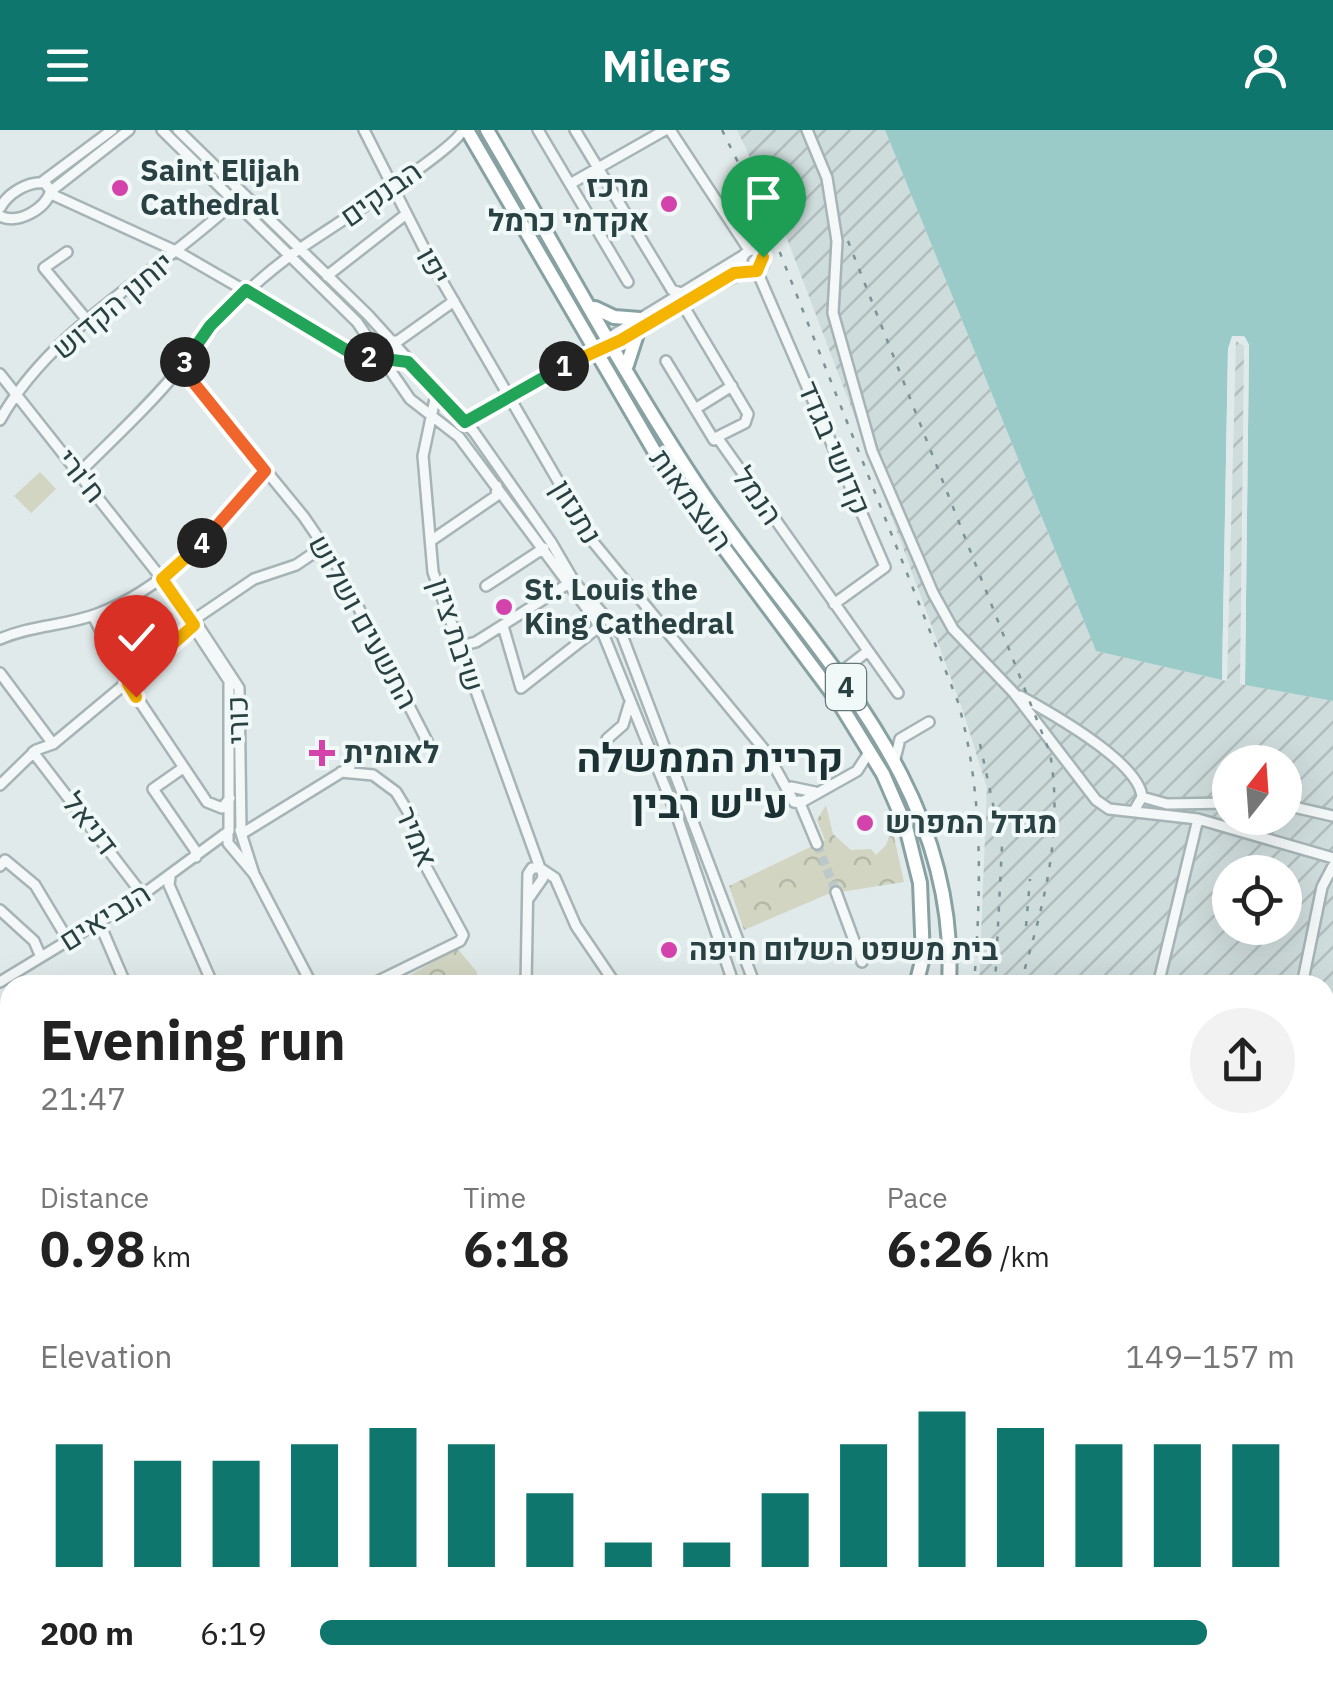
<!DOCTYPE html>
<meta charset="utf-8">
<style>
body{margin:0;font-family:"IBM Plex Sans",Heebo,sans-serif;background:#f2f2f2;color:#222;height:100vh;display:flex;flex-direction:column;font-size:38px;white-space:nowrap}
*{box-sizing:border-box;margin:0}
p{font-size:32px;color:#767676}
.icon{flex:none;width:55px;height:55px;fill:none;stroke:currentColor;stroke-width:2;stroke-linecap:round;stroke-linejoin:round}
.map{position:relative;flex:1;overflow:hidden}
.drawer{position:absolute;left:0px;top:845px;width:1335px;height:718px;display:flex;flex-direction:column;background:#fff;border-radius:30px 30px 0 0;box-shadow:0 10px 40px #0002}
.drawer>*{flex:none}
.needle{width:65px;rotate:17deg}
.buttons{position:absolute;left:1212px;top:615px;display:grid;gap:20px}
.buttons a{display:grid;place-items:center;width:90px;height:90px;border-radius:50%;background:#fff;box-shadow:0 10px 40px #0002;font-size:50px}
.pin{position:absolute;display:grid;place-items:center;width:85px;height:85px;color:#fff;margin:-102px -42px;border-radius:50% 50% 50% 0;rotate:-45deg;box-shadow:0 0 10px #0007}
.pin .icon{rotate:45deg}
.km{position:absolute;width:50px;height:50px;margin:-25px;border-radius:50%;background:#222;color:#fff;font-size:28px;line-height:50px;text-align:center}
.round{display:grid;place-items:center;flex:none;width:105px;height:105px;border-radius:52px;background:#f2f2f2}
.headline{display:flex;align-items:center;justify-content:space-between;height:170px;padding:0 40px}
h1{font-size:55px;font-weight:700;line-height:75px}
.stats{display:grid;grid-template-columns:repeat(3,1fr);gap:15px;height:170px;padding:10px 40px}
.stats div{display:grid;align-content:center}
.stats b{font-size:50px;font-weight:700}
.stats small{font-size:28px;font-weight:400}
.stats p{font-size:28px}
.chart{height:280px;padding:20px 40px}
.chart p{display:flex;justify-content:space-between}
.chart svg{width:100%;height:180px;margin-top:10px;stroke:#0f766e;stroke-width:6}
ul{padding:0 40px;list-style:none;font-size:32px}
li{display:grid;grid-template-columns:160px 120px 1fr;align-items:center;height:75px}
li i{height:25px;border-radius:12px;background:#0f766e}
header{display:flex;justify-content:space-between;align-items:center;height:130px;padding:0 40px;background:#0f766e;color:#fff;font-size:45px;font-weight:700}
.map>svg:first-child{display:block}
.industrial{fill:url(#industrial-furrows);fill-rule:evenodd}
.forest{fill:url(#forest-crowns)}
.pitch{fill:#d1d5c2}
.water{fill:#9bcbc9}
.pier{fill:#e1eaea}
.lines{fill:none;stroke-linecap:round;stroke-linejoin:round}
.minor-tunnel{stroke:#bcc8c9;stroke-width:9;stroke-dasharray:9 4.5;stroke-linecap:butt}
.minor-casing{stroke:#a6b4b5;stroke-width:14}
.highway-casing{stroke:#88a1a2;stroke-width:18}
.minor{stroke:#f4f8f8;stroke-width:9}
.highway{stroke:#fff;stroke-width:12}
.rail{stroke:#7a9395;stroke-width:2.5;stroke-dasharray:5 10;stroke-linecap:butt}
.split-1-casing{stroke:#fff;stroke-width:20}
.split-2-casing{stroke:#fff;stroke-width:20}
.split-3-casing{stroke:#fff;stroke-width:20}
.split-4-casing{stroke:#fff;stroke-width:20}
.split-5-casing{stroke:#fff;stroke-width:20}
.split-1{stroke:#f5b400;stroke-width:12}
.split-2{stroke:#22a559;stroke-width:12}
.split-3{stroke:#22a559;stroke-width:12}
.split-4{stroke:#f0652b;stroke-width:12}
.split-5{stroke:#f5b400;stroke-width:12}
.poi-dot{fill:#d343ab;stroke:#f1f8f8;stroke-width:4}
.labels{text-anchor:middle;stroke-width:8;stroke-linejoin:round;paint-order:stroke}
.shield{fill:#f1f8f8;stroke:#657879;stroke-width:2.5}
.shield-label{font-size:28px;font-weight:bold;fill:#294143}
.poi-label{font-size:30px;font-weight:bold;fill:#294143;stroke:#f1f8f8;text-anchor:start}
.street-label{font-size:30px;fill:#294143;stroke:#f1f8f8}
.district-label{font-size:40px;font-weight:bold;fill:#1b3134;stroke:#f1f8f8}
</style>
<header><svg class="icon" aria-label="menu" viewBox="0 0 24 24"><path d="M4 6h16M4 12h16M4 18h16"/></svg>Milers<svg class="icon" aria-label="person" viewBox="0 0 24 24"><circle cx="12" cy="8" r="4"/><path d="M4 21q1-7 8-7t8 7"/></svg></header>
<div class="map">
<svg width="1333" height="1562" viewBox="0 0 1333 1562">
<defs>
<pattern id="industrial-furrows" width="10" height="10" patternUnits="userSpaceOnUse" patternTransform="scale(2.5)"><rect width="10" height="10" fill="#cfdcdc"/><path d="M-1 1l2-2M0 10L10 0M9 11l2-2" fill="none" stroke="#b2bebe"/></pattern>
<pattern id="forest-crowns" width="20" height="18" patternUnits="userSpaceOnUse" patternTransform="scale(2.5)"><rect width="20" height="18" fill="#d1d5c2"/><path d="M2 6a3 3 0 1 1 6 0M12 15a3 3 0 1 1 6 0" fill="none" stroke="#b3b8a8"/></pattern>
</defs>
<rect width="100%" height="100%" fill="#e1eaea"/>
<path class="industrial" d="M737,0H885L1096,521L1222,550L1232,206L1245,207V555L1333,571V1562H1061L1058,1553L1325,1552V855H979L987,658L963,581L859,298L781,93ZM1230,632H1285V688H1230ZM1230,742H1285V798H1230Z"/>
<path class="forest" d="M826,675L833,704L851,720L871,719L876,725L886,715L892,698L904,752L828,764L744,800L729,756L825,710L817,690Z
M457,818L477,842V855H393Z
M3,1160L10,1170V1269L0,1255Z"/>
<path class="pitch" d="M40,342L56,359L31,383L14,366Z"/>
<path class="water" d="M885,0H1333V571L1245,555L1249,215L1244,206H1233L1228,219L1222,550L1096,521Z"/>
<path class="pier" d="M1232,206L1245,207L1249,215L1245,555L1240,554L1244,216L1236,211L1227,551L1222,550L1228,219Z"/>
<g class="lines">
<path class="minor-tunnel" d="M817,714L836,762"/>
<defs>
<path id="minor" d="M162,0L357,192L410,269L459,307L600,496L677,686L734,855
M178,0L368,185L474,302L551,412L575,453L622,505L755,855
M364,0L431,132L594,413L767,623L794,672L800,673
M538,0L628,152
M575,0L672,160L681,163
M670,0L749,120
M807,0L827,48L837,111L833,183L872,321L933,463L953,499L1014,563L1096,670L1109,679L1198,689L1333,728
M42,52L112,0
M570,54L665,0
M51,61L129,0
M51,64L178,122L356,225L405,231
M0,78C8,63 28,51 45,53L51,61C45,79 18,95 0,86
M742 131a11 11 0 1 1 22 0a11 11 0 1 1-22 0Z
M67,122L44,138L87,190
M757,141L885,437L834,474
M327,146L405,85
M687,171L686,180L748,284L745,293L717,307L898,563
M605,210L744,125
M389,211H398L454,171
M666,231L714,310L717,307
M181,237L304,387L336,434L427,611
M0,244L162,449L229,551V701
M436,264L423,326L433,442L540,738
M695,279L732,256
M0,290C53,196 159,143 236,70
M461,293L747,140
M80,342C114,308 150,275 180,238C220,188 245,158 298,120C326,100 453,22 463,0
M432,410L496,366L497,356
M486,456L544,418
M93,486L128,554L207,672L222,678L230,668
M192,491L254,449L296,435L324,416
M503,496L521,558L600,496
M0,509C32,495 65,496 97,484C169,457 216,398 265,341
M461,516L476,512L566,455
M0,543L53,614
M837,545L868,521
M1020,566C1051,583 1139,632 1142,667L1134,681
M607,609L623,595L629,575
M33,622L139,760L138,768
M895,629L900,609L929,592
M183,638L153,659L195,720L196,727
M341,642L373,645L396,662L413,690L423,731L463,805L460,811L370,855
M0,655L36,620L53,614L197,494L239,558L241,701
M791,657L815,662
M1142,667L1167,674L1230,673
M799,671L817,714
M800,673L857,641L870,621
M1285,675L1333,686
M240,700L254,744
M228,703V713L254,744L312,855
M243,703L350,637
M0,736L5,730L35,755L68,810
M540,738L555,748L576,796L616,855
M170,747L169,755L213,855
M836,762L862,832
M529,768L543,748L542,740
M0,780L34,811L41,827
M99,792L126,855
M0,852L138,768L229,701
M526,855L528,744L532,738H540
M1158,855L1198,689
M1302,855L1322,757L1333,736
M0,907L10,916
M1325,909L1333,892
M1325,930L1333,973
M0,965L10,972
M1325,1083L1333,1124
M0,1106L10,1098
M0,1306L10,1303
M0,1444L10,1464
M45,1552L48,1562
M105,1552L107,1562
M183,1552L187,1562
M258,1552L263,1562
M367,1552L373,1562
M623,1552L626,1562
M660,1552L663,1562
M711,1552L713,1562
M720,1552L723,1562
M731,1552L735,1562
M742,1552L745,1562
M819,1552L821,1562
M227,1562L246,1552
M415,1562L444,1552
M859,1562L872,1552"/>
<path id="highway" d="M467,0L663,336L838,571L883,644L906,697L920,753L923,827L916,855
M487,0C556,117 621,240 696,353C802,513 960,646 949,855
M595,178L614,187L640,189
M627,235L638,201
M887,1552L891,1562
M974,1552L978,1562
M984,1552L988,1562"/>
</defs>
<use href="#minor" class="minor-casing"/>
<use href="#highway" class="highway-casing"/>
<use href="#minor" class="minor"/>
<use href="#highway" class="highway"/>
<path class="rail" d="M722,0L769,95L958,572C984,665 981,759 974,855
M848,111L1050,623C1064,705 1043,777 1020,855
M980,614L1002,716L995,855
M1026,796L1030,749
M1021,1552L1025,1562
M1045,1552L1049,1562
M1062,1552L1065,1562
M1096,1552L1101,1562
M1114,1552L1118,1562
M1140,1562L1142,1552"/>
</g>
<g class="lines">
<defs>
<path id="split-1" d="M564,236L621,210L734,143L757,141L763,127"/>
<path id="split-2" d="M369,227L408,232L465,292L564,236"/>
<path id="split-3" d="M185,232L210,196L246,160L346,220L369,227"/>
<path id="split-4" d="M185,232L181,237L265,341L202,413"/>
<path id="split-5" d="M136,567L128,554L194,495L162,449L202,413"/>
</defs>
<use href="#split-1" class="split-1-casing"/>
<use href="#split-2" class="split-2-casing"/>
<use href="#split-3" class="split-3-casing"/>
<use href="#split-4" class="split-4-casing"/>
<use href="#split-5" class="split-5-casing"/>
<use href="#split-1" class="split-1"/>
<use href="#split-2" class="split-2"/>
<use href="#split-3" class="split-3"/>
<use href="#split-4" class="split-4"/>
<use href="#split-5" class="split-5"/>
</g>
<g class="poi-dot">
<circle cx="120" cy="58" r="10"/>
<circle cx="669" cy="74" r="10"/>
<circle cx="504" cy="477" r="10"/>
<path d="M317 608h10v10h10v10h-10v10h-10v-10h-10v-10h10z"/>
<circle cx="865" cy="693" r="10"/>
<circle cx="669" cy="820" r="10"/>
</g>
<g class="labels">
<rect class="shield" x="826" y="534" width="40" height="46" rx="8"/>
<g class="shield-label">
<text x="846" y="567">4</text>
</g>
<g class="poi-label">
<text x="140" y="51">Saint Elijah<tspan x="140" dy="34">Cathedral</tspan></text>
<text x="649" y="67" text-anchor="end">מרכז<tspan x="649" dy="34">אקדמי כרמל</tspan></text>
<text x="524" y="470">St. Louis the<tspan x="524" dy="34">King Cathedral</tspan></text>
<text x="344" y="633">לאומית</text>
<text x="885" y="703">מגדל המפרש</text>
<text x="689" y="830">בית משפט השלום חיפה</text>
</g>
<g class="street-label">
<text transform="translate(381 64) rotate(-35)" y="10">הבנקים</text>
<text transform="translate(433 136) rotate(61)" y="10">יפו</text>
<text transform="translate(113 176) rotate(-40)" y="10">יוחנן הקדוש</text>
<text transform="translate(834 318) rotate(67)" y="10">קדושי בגדד</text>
<text transform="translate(81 346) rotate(51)" y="10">ח'ורי</text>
<text transform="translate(757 366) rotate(55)" y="10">הנמל</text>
<text transform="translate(691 370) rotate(54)" y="10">העצמאות</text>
<text transform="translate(576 382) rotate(59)" y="10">נתנזון</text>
<text transform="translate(363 492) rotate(61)" y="10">התשעים ושלוש</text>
<text transform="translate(456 505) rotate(72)" y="10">שיבת ציון</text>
<text transform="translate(238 590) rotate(-92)" y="10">כורי</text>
<text transform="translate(90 694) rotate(52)" y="10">דניאל</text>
<text transform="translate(416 707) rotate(67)" y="10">אמיר</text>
<text transform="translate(105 787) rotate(-32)" y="10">הנביאים</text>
</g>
<g class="district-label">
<text x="710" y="642">קריית הממשלה<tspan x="710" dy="46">ע"ש רבין</tspan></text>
</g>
</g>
</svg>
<div class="buttons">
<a><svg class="needle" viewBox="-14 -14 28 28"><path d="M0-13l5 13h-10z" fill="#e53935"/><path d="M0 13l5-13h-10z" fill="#767676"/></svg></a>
<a><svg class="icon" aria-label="locate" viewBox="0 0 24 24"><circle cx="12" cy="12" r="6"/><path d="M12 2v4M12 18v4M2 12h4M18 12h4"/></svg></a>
</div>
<div class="pin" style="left:763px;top:127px;background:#1e9e55"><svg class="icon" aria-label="arrive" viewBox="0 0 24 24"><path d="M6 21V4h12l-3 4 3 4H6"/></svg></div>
<div class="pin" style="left:136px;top:567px;background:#d93025"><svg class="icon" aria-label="check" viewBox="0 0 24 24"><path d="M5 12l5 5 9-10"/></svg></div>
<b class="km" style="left:564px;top:236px">1</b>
<b class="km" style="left:369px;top:227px">2</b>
<b class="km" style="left:185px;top:232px">3</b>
<b class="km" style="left:202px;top:413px">4</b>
<section class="drawer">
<div class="headline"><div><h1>Evening run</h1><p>21:47</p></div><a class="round"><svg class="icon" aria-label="share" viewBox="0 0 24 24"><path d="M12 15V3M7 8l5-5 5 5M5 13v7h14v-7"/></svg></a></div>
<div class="stats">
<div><p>Distance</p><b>0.98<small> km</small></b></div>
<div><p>Time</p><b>6:18</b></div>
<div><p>Pace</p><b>6:26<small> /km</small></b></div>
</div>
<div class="chart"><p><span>Elevation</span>149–157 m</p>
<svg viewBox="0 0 160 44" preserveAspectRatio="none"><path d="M5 44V14M15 44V18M25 44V18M35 44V14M45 44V10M55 44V14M65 44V26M75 44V38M85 44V38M95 44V26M105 44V14M115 44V6M125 44V10M135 44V14M145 44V14M155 44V14"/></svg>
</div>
<ul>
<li><b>200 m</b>6:19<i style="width:91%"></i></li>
</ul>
</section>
</div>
